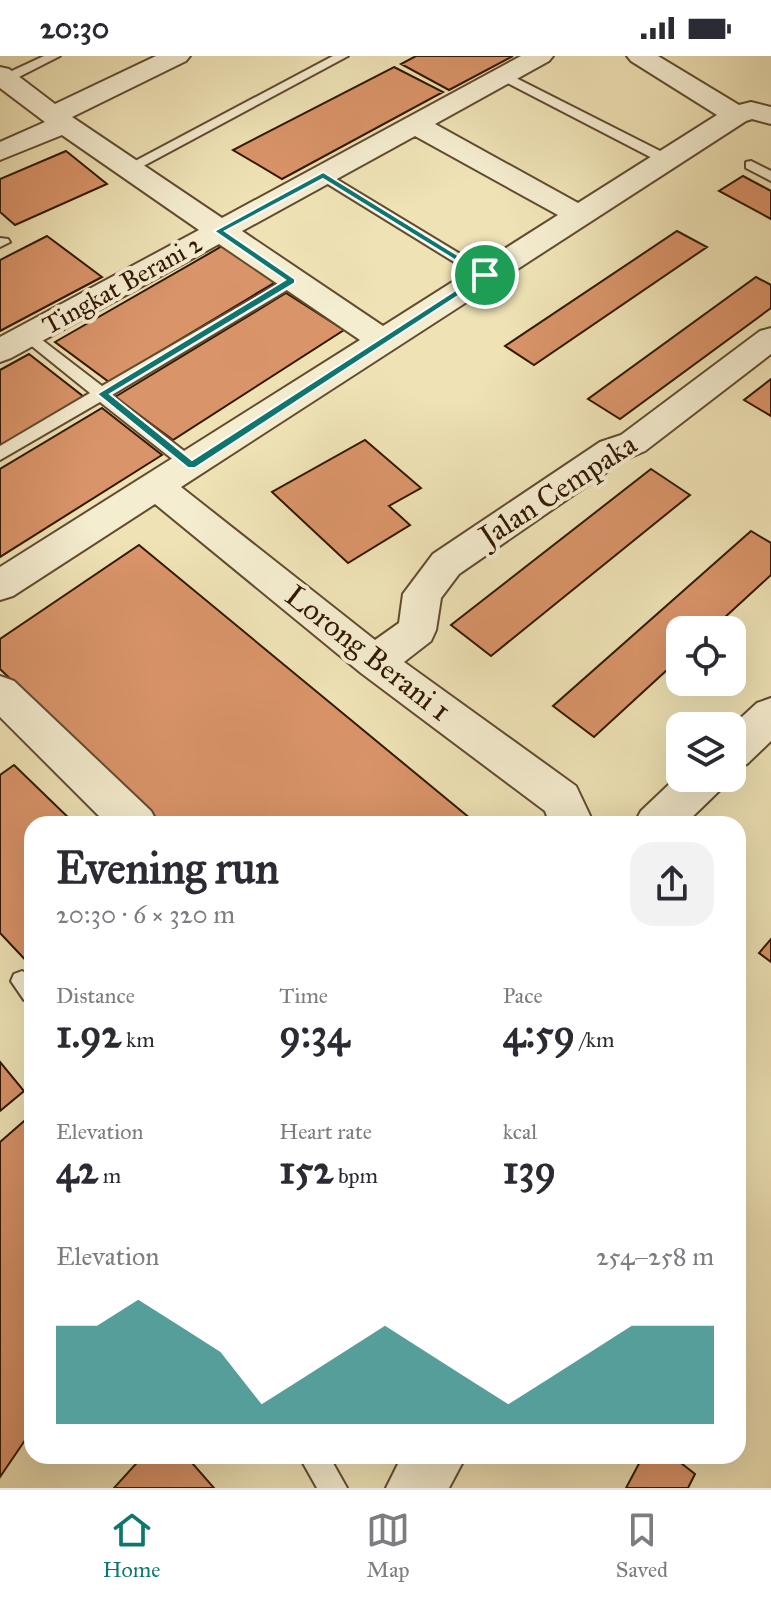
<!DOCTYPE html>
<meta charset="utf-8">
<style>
body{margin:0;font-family:"IM FELL Great Primer",serif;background:#f2f2f3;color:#2b2b33;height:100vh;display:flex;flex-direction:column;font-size:30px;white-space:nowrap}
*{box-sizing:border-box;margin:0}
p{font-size:26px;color:#7c7c81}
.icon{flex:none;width:44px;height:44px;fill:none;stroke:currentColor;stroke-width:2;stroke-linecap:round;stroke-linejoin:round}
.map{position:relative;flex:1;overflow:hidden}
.sheet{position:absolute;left:24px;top:760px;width:722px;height:648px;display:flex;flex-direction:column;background:#fff;border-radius:24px;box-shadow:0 8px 32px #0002}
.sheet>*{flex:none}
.fabs{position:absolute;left:666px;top:560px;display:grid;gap:16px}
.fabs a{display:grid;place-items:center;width:80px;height:80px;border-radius:16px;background:#fff;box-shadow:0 8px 32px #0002;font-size:40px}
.pin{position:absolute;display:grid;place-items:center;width:68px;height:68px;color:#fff;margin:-34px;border:4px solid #fff;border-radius:50%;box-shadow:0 2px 8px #0007}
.round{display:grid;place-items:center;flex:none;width:84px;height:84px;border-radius:24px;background:#f2f2f3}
.summary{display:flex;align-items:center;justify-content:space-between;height:136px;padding:0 32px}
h1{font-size:44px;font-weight:700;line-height:60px}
.metrics{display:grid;grid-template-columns:repeat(3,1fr);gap:12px;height:136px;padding:8px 32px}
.metrics div{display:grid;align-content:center}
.metrics b{font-size:40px;font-weight:700}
.metrics small{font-size:22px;font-weight:400}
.metrics p{font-size:22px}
.chart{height:224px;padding:16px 32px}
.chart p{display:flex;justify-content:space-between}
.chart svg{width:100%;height:144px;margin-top:8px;fill:#0f766e;opacity:.7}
.status{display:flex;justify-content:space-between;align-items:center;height:56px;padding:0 40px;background:#fff;direction:ltr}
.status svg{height:22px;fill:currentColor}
.menu{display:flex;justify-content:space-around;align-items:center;height:112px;border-top:2px solid #e1e1e2;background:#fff;font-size:22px;color:#7c7c81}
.menu a{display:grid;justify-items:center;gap:4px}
.menu .selected{color:#0f766e}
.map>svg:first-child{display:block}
.building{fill:#da9469;stroke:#321802;stroke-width:2}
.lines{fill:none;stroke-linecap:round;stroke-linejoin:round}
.service-casing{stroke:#614b2f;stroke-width:4}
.minor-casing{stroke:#614b2f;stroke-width:4}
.service{fill:#f5edd0;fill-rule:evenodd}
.minor{fill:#f5edd0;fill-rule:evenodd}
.route{fill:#0f766e;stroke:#fff;stroke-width:2;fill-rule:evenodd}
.labels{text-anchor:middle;stroke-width:8;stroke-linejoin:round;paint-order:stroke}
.far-street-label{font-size:26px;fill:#321802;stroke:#f5edd0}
.street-label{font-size:30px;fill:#321802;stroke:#f5edd0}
</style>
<div class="status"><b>20:30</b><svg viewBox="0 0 49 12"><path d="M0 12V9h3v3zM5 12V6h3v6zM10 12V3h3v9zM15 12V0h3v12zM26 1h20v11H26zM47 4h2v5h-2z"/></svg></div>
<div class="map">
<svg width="771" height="1432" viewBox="0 0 771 1432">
<rect width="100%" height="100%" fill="#efe3b6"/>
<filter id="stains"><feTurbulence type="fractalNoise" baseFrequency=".0025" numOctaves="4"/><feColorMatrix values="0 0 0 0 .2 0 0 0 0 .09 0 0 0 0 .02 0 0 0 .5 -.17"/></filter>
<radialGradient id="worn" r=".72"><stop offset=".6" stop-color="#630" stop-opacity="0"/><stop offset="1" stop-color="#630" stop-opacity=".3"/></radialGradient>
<path class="building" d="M416,0H513L449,34L401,8Z
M394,11L443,36L282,123L233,94Z
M66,95L107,128L15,169L0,156V123Z
M743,120L771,135V163L719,135Z
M677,175L707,191L534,309L505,290Z
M47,180L102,221L0,275V204Z
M224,189L279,224L109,326L55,286Z
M756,221L771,229V252L620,363L588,343Z
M286,237L344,274L173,384L115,341Z
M29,298L84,341L0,390V314Z
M771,323V360L744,344Z
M102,352L162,399L0,501V413Z
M365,384L421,432L389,450L410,469L348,507L272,436Z
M651,413L690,439L491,600L451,569Z
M751,475L771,487V519L711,574H680V602L594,681L553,650Z
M139,489L477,768H163L0,613V583Z
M14,709L75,768H32V911L0,877V719Z
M771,883V906L759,897Z
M0,1006L24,1035L0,1055Z
M31,1059L32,1374L0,1421V1086Z
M143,1400H186L214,1432H114Z
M643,1400H672L695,1418L688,1432H626Z"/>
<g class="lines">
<defs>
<path id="service" d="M44,0H60L9,26L0,25L1,20Z
M333,0H348L134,115L122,112Z
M504,16L670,100L672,103L660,106L500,23L498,20Z
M751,105L771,115V125L746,112V106Z
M323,115L490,216L492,219L485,224L480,222L318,122L316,119Z
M0,182L8,183L10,186L0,191Z
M292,220L297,222V228L112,339L197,405L199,409L197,413H185L100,346L0,404V390L90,337L23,283V277H33L102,330Z
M22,915L32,920V947L24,944L11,925L14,918Z
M299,1400H329L347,1432H317Z"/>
<path id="minor" d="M156,0H190L186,5L72,61L222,162L521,0H553L549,5L435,68L578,147L717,59L631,5L627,0H658L739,49L751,46L771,51V68L752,63L746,65L181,431L375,584L399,567L403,538L433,498L600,386L621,379L760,275L771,272V298L645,395L624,404L459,518L441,542L436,574L431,585L404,606L576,730L594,768H550L545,755L361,617L155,448L13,540L0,544V511L360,284L219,188L11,302L0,306V281L199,174L62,79L0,104V86L45,66L0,32V11L9,13L55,48ZM415,80L558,159L383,270L242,175Z
M0,620L14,625L151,755L158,768H107L0,661Z
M771,642V685L747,708L732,713V670L757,647Z
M680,718V722H725L719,735L685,768H634L641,755Z
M402,1400H466L449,1432H386Z"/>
</defs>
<use href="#service" class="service-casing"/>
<use href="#minor" class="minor-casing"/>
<use href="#service" class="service"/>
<use href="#minor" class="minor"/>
</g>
<path class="route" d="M323,116L490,219L195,412H188L97,338L285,224L214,175ZM323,123L479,219L192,404L110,338L295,227V223L225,175Z"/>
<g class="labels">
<g class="far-street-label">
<text transform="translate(122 228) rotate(-29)" y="9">Tingkat Berani 2</text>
</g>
<g class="street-label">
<text transform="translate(558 434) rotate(-33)" y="10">Jalan Cempaka</text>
<text transform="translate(368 597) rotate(38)" y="10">Lorong Berani 1</text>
</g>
</g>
<rect width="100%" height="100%" filter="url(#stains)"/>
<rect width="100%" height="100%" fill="url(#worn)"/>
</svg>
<div class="fabs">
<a><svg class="icon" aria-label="locate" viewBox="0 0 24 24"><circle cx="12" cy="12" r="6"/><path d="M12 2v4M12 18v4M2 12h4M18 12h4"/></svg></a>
<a><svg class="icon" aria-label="layers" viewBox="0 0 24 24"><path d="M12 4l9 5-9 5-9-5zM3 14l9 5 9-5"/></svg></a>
</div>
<div class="pin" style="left:485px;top:219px;background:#1e9e55"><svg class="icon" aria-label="arrive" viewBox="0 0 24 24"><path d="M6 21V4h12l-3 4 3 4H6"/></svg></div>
<section class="sheet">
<div class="summary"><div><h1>Evening run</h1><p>20:30 · 6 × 320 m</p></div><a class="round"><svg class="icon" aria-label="share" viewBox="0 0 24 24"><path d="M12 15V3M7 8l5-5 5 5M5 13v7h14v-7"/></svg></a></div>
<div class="metrics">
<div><p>Distance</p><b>1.92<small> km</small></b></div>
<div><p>Time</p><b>9:34</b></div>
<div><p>Pace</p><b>4:59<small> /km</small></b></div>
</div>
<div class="metrics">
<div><p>Elevation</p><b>42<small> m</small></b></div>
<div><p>Heart rate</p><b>152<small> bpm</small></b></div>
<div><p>kcal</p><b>139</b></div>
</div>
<div class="chart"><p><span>Elevation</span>254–258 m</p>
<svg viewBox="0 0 160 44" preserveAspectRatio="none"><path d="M0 44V14L10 14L20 6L30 14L40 22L50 38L60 30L70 22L80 14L90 22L100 30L110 38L120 30L130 22L140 14L150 14L160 14V44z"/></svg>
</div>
</section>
</div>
<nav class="menu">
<a class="selected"><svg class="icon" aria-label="home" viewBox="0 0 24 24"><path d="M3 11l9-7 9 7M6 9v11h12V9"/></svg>Home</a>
<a><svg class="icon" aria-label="map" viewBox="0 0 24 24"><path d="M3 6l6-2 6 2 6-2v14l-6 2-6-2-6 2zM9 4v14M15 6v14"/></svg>Map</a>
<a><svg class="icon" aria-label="saved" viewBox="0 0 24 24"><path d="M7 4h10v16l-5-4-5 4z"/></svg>Saved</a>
</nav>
